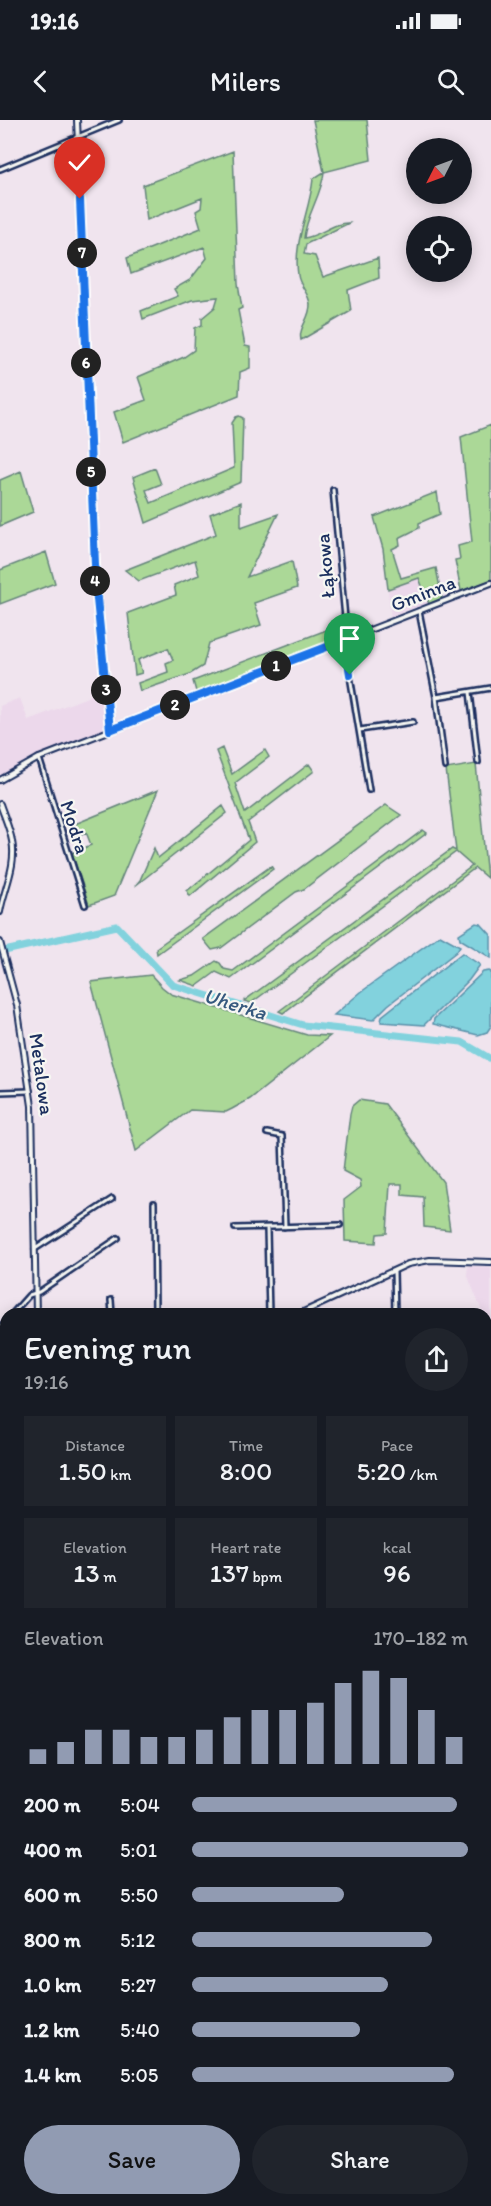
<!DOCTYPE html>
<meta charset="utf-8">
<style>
body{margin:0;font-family:Itim,sans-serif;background:#20242c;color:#f1f3f6;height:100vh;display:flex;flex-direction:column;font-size:22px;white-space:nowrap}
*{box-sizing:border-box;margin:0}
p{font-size:20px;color:#9ea1a6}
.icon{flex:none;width:33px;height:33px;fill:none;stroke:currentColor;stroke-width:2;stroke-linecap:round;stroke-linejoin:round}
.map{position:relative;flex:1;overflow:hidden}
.details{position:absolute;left:0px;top:1188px;width:492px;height:898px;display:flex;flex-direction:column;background:#171b24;border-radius:18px 18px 0 0;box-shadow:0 3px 15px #0003}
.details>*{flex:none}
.needle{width:39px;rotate:228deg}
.fabs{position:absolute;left:406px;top:18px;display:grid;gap:12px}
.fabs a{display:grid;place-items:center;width:66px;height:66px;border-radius:50%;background:#171b24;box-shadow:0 3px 15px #0003;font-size:30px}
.pin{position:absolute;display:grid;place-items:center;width:51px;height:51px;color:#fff;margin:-62px -26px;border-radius:50% 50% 50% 0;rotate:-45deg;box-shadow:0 0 6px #0007}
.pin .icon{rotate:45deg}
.km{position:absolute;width:30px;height:30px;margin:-15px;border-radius:50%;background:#222;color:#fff;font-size:16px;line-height:30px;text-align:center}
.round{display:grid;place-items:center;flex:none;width:63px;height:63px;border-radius:32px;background:#20242c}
.headline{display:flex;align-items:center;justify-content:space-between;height:102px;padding:0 24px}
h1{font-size:33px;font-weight:600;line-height:45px}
.figures{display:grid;grid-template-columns:repeat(3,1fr);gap:9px;height:102px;padding:6px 24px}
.figures div{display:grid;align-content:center;border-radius:0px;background:#20242c;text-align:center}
.figures b{font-size:26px;font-weight:600}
.figures small{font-size:16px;font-weight:400}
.figures p{font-size:16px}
.chart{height:168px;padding:12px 24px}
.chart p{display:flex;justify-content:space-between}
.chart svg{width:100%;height:108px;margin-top:6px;stroke:#919bb2;stroke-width:6}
.cta{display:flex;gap:12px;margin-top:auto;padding:12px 24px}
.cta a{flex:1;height:69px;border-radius:36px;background:#919bb2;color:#111;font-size:24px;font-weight:600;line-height:69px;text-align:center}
.cta a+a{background:#20242c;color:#f1f3f6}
ul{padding:0 24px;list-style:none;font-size:20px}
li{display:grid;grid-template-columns:96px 72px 1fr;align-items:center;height:45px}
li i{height:15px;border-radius:8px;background:#919bb2}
.status{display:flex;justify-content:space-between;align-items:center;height:42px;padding:0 30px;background:#171b24;direction:ltr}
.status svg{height:16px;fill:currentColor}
header{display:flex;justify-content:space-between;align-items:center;height:78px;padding:0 24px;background:#171b24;font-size:27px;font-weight:600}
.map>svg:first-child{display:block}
.built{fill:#ecd8eb}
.green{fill:#abd897;stroke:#63847a;stroke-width:1.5}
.water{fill:#82d2dd;stroke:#5991aa;stroke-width:1.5}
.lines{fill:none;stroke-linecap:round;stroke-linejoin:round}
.river{stroke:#82d2dd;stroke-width:7}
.street-casing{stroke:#1b2f5e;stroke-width:8}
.secondary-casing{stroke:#1b2f5e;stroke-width:8}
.street{stroke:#f6f6f2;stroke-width:3}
.secondary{stroke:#f6f6f2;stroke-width:4}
.route-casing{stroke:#fff;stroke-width:12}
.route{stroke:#1a73e8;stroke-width:8}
.labels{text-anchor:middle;stroke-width:4.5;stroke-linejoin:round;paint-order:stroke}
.street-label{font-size:20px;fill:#1b2f5e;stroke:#f6f6f2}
.water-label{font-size:21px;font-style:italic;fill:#35587e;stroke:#f6f6f2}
</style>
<div class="status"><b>19:16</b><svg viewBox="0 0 49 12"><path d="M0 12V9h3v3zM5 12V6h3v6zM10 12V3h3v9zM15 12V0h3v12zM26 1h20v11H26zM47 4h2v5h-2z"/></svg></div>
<header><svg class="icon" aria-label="back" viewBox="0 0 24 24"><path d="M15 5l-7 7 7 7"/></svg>Milers<svg class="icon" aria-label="search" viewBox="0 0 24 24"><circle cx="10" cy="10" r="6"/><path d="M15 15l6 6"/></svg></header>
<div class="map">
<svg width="491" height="2086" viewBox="0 0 491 2086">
<rect width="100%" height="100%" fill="#f0e4ee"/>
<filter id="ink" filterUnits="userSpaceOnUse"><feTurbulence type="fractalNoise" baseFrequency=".0167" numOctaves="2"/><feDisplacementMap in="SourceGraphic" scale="12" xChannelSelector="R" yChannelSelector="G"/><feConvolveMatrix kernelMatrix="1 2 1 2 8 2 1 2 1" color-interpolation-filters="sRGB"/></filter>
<g filter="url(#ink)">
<path class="built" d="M419,458L429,484L403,491L391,499L388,469Z
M103,571L108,609L28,640L0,658V586L20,578L28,600Z
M468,1146L491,1147V1213L486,1201V1194H483L467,1154Z"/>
<path class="green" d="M313,0H367L371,40L324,52C322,75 306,95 304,118C320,116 334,102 349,103L306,124L304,134L315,136L323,157L378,138L379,158L348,170L351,191L301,220C298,208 310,199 310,185C310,174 299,166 298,155C293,121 310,91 313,59L324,52Z
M233,31L238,164L242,188L238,190L245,226L250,227V248L240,252L239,275L123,322L114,292L146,280L138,257L184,237L194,230L195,208L202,205V198L215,187L218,177L192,180L143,199L141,191L178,176L174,169L190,160L207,138L204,127L131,154L127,138L201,108L196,91L201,88L202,78L147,100L143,65Z
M239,296L243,298L241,362L146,403L133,357L155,348L161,364L146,370L151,383L234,348L232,303L236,297Z
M491,305V460L461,471L455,440L460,439L458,426L472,422L461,317Z
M21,351L33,392L0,406V360Z
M437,372L440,394L419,403V408L399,418L400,425L392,429L401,458L436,448L442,478L429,484L419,458L388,469L383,429L374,397Z
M241,382V407L278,394L247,457L292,441L297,468L254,483L261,505L209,523L203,546L190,554L140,571L138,563L168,552L166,543L173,540L168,528L138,540L142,553L135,555L128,493L176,475L174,465L199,455L195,440L139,461L125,450L216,414L210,394Z
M46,432L55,463L0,484V450Z
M342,504L343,517L197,575L193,561Z
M222,628L232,654L265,630L269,637L235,663L245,693L309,644L314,651L248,702L255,722L190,776L187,771L249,720L216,631Z
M476,644L487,758L475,748L283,893L279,891L472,746L456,732L251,883L244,881L452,729L456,731L446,649Z
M158,670L114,776L89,785L72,733L91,725L86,712L79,715L75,704Z
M386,685L401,695L304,769L296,772L221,828L212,830L203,819Z
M223,686L227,693L135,766L140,760L154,728L158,738Z
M423,710L427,713L231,859L216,852L197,866L180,860L194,856L216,841L220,843L224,849L233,851Z
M271,746L273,749L157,834L156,828Z
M151,855L162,867L171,874L307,915L330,916L250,979L232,989L226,992L190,990L136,1031L91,862Z
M359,980L385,984L443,1062L450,1110L424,1107L423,1077L402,1075V1064H390L387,1113L377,1114L376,1123L345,1121L344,1080L361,1067L360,1060L343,1051L350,994L352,986Z
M487,1203L491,1214V1540L486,1544V1297L489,1293Z
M486,1605L491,1612V1933L486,1937Z
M0,1992L6,2000V2054L2,2057L6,2062V2080L19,2081L23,2086H0Z"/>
<path class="water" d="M476,803L481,804L491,815V838L460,819L459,814Z
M440,815L460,826L456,832L388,885L373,900L334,895L361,872Z
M462,833L480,845L469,860L424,905L381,902L382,896Z
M489,851L491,852V906L487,912L478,915L433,904L434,899L483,852Z"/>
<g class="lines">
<path class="river" d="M0,832L117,806L173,865L303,905L462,922L491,939"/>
<defs>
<path id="street" d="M0,49L119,0
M333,370L347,519
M419,491L436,577L445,647
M344,520L369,670
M470,572L478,642
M436,577L491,568
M360,610L413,602
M39,638L85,785
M0,972L30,971
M267,1013L282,1016L285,1107
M154,1083L155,1194
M235,1108L340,1105
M267,1109L269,1194
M35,1129L112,1079
M394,1151L395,1194
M111,1180L112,1194
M12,1194L29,1175L39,1172L118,1118
M0,1208L6,1201
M0,1425L6,1431
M0,1499L6,1502
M0,1553L6,1546
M0,1582L6,1585
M0,1689L6,1691
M65,2080L68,2086
M267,2080L270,2086"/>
<path id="secondary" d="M77,0L96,469L110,610
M0,660L39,638L491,463
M0,684C4,696 10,709 12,721C17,745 4,769 0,792
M0,822L17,885L32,986L36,1194
M299,1194L408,1144L430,1140L491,1142
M0,1471L6,1464
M486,2006L491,2002
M388,2086L395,2080"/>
</defs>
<use href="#street" class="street-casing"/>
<use href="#secondary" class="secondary-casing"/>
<use href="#street" class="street"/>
<use href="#secondary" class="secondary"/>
</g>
</g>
<g class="lines" filter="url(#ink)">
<defs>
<path id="route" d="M80,79L96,469L110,610L345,520L350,555"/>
</defs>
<use href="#route" class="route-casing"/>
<use href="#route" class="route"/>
</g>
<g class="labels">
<g class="street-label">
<text transform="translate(325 446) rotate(-95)" y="7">Łąkowa</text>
<text transform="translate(423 473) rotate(-21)" y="7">Gminna</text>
<text transform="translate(75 707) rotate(72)" y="7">Modra</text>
<text transform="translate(42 954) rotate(82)" y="7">Metalowa</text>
</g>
<g class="water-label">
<text transform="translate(235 884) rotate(17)" y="7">Uherka</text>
</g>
</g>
</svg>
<div class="fabs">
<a><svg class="needle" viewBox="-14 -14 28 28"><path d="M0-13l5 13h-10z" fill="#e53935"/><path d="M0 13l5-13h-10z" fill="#9ea1a6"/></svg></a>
<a><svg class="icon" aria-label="locate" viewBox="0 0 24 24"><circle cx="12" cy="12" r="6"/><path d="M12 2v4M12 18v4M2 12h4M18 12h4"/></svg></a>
</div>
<div class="pin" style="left:350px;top:555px;background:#1e9e55"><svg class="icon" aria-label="arrive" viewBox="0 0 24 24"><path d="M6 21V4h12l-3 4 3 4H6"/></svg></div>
<div class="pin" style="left:80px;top:79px;background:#d93025"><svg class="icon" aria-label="check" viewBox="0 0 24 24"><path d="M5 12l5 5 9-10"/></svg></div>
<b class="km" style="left:276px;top:546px">1</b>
<b class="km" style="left:175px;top:585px">2</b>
<b class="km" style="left:106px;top:570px">3</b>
<b class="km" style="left:95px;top:461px">4</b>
<b class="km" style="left:91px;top:352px">5</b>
<b class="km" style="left:86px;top:243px">6</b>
<b class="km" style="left:82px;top:133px">7</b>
<section class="details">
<div class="headline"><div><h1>Evening run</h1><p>19:16</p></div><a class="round"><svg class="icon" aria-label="share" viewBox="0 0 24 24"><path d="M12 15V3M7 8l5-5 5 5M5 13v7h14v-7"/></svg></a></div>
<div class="figures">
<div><p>Distance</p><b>1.50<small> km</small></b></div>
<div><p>Time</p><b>8:00</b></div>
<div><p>Pace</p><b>5:20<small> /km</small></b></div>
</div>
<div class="figures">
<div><p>Elevation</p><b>13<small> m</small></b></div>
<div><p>Heart rate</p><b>137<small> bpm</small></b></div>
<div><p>kcal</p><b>96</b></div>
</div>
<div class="chart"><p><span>Elevation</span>170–182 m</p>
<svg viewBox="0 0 160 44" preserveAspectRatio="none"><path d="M5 44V38M15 44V35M25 44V30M35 44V30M45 44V33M55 44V33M65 44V30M75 44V25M85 44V22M95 44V22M105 44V19M115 44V11M125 44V6M135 44V9M145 44V22M155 44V33"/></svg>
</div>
<ul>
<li><b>200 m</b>5:04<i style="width:96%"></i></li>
<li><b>400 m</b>5:01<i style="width:100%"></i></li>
<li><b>600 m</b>5:50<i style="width:55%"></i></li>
<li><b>800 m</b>5:12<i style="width:87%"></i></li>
<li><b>1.0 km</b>5:27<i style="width:71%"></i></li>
<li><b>1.2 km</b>5:40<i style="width:61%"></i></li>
<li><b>1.4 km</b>5:05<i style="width:95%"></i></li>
</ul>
<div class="cta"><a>Save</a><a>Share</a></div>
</section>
</div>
